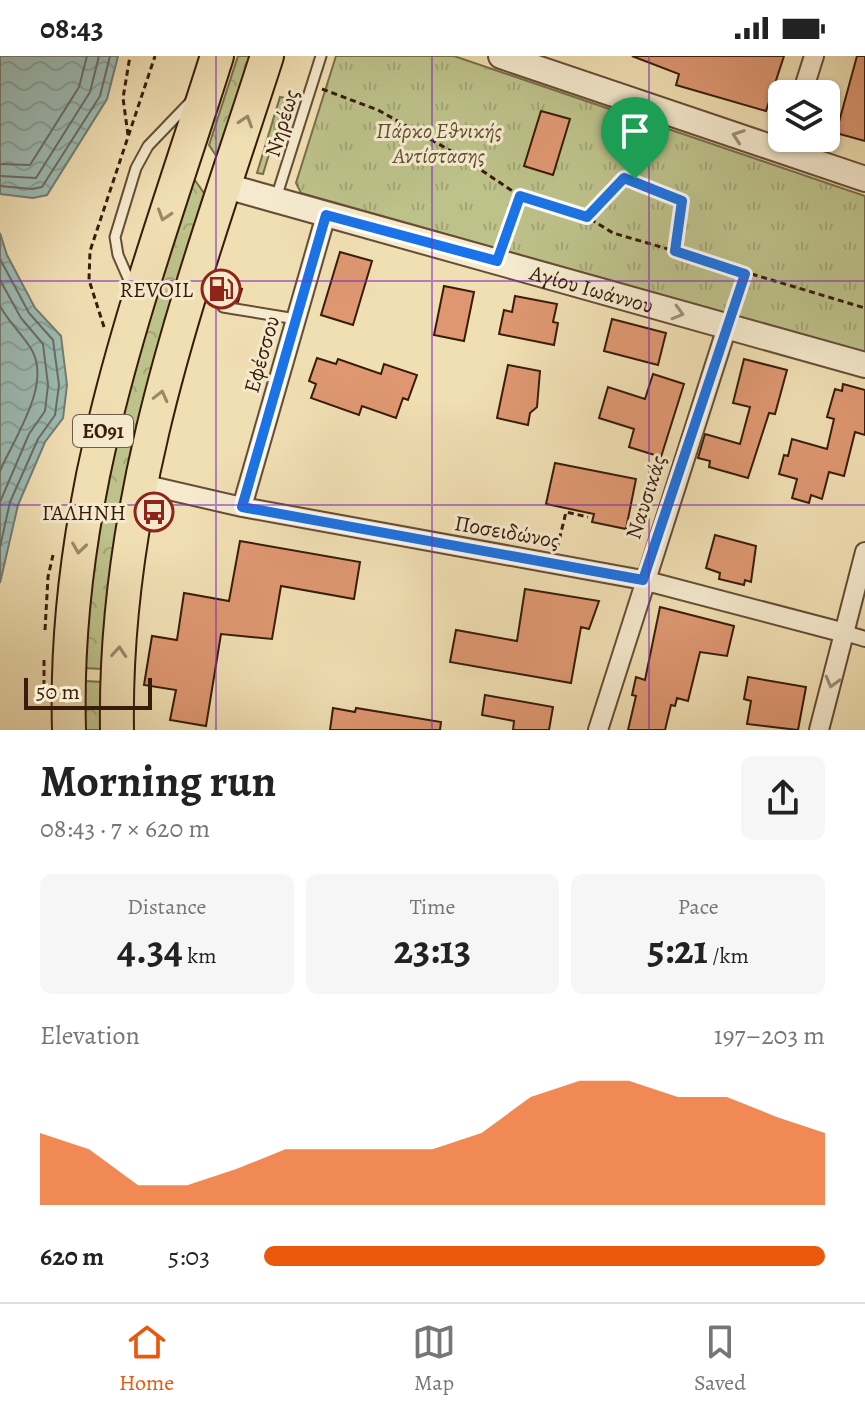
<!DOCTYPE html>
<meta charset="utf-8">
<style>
body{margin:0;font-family:Alegreya,serif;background:#f6f6f6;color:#222;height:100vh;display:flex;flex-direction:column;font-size:30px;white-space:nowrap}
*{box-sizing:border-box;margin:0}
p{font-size:26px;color:#767676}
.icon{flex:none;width:44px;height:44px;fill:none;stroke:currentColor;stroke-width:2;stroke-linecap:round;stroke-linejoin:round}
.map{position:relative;height:674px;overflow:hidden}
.details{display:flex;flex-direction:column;background:#fff;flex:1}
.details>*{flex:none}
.tools{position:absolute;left:768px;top:24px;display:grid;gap:16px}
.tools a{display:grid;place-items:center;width:72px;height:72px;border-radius:12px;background:#fff;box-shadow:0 2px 6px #0004;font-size:40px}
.scale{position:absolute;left:24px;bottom:20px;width:128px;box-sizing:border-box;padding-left:8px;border:4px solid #381c0b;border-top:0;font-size:22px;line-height:28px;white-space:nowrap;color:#381c0b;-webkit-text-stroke:6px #f5eace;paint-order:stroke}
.pin{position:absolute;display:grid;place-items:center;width:68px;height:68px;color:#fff;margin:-82px -34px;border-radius:50% 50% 50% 0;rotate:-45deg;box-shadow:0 0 8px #0007}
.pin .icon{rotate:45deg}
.round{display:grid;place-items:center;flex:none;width:84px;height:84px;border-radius:12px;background:#f6f6f6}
.summary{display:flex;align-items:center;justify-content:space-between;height:136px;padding:0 40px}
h1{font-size:44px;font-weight:600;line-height:60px}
.metrics{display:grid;grid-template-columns:repeat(3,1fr);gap:12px;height:136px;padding:8px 40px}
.metrics div{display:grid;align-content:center;border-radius:12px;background:#f6f6f6;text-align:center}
.metrics b{font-size:40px;font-weight:600}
.metrics small{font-size:22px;font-weight:400}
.metrics p{font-size:22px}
.chart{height:224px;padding:16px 40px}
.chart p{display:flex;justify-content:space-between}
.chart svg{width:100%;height:144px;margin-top:8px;fill:#ea580c;opacity:.7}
ul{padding:0 40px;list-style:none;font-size:26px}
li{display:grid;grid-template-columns:128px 96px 1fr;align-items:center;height:60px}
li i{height:20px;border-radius:10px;background:#ea580c}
.status{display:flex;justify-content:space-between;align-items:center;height:56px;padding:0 40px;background:#fff;direction:ltr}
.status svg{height:22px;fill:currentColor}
.dock{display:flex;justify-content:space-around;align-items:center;height:112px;border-top:2px solid #e0e0e0;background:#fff;font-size:22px;color:#767676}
.dock a{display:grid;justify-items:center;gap:4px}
.dock .on{color:#ea580c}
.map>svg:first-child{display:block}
.grass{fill:url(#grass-tufts);stroke:#7a6e4a;stroke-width:2}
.forest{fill:url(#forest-crowns);stroke:#7a6e4a;stroke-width:2}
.water{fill:url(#water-waves);stroke:#747b70;stroke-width:2}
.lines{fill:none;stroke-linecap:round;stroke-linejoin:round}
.shore{stroke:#6a6c60;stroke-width:2}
.building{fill:#de9771;stroke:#381c0b;stroke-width:2}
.service-casing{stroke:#664d35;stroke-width:13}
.pedestrian-casing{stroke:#664d35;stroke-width:18}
.minor-casing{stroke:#664d35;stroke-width:22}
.tertiary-casing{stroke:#664d35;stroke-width:28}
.trunk-casing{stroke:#381c0b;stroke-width:36}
.path{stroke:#381c0b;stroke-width:3;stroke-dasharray:6 4;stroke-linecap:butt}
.service{stroke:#f5eace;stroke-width:9}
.pedestrian{stroke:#f5eace;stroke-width:14}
.minor{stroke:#f5eace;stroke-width:18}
.tertiary{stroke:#f5eace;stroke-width:24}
.trunk{stroke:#f0dfb3;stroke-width:32}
.oneway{stroke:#9d8767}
.oneway2{stroke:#a08d76}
.route-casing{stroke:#fff;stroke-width:16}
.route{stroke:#1a73e8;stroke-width:10}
.grid{fill:none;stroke:#7b2cbf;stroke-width:2;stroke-opacity:0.55}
.labels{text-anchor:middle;stroke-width:6;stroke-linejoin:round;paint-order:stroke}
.shield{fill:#f5eace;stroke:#715a46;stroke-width:2}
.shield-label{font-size:20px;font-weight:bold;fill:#381c0b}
.street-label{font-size:22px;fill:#381c0b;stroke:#f5eace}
.park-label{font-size:22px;font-style:italic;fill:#604e31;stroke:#f5eace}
.poi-label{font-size:22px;fill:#381c0b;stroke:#f5eace;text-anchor:end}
</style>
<div class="status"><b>08:43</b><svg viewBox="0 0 49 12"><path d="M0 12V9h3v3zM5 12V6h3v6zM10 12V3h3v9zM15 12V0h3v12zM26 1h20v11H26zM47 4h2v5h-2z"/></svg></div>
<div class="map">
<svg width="865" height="674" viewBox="0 0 865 674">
<defs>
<pattern id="grass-tufts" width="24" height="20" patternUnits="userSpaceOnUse" patternTransform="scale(2)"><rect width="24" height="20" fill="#bdc18a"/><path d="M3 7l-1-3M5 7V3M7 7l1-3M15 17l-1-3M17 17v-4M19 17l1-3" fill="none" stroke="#a3a576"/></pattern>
<pattern id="forest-crowns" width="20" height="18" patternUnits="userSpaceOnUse" patternTransform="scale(2)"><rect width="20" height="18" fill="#bdc18a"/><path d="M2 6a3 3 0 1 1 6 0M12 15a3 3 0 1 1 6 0" fill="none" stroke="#a3a576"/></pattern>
<pattern id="water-waves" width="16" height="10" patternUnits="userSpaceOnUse" patternTransform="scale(2)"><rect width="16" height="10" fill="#9cbbb4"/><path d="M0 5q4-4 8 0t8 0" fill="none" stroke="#87a099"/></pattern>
</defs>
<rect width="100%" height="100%" fill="#f0dfb3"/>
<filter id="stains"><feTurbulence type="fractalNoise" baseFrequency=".0025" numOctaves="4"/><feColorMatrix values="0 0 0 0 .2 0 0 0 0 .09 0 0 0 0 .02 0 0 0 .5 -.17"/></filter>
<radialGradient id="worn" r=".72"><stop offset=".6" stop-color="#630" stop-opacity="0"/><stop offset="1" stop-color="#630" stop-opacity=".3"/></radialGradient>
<path class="grass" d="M336,0H454L865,140V296L301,137L296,127Z
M280,41L286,42L263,118L257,117Z"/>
<path class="forest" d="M238,0H253L219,104L209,89Z
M192,120L206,140C179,225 149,309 131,396C116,468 108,540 103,613L82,612C88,549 92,486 105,424C127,321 161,220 192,120Z
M84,625L103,626V674H84Z"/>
<path class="water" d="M0,0H118L107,43L47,139L33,142L0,138Z
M0,177L7,199L35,252L61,280L67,329L63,362L45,386L18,449L0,527Z"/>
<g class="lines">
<path class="shore" d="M0,108L30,109L79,31L87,0
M0,120L36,122L90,36L99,0
M0,130L32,133L42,131L100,40L110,0
M0,203L29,257L53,284L59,329L55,359L38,383L10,446L0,491
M0,224L21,262L43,288L48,329L45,355L29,378L0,446
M0,250C8,265 20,276 30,291C54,326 14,382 0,415"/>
</g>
<path class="building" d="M632,0H784L766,55L676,29L679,18Z
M857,0H865V85L836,77Z
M541,55L570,63L553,119L524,110Z
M340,196L372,205L353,269L321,259Z
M215,225L242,233L238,246L210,242Z
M444,230L474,236L464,285L434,279Z
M515,240L557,248L553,266L558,267L554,289L499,278L504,254L512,256Z
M612,263L666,277L658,309L604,295Z
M317,302L336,308L338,303L381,318L384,308L417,319L408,344L403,342L396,362L362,350L359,359L311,342L316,328L309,325Z
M744,303L787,314L775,358L769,357L748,422L709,411L710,405L698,402L705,378L740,388L750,351L733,347Z
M508,309L540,315L537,351L530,357L528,369L497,362Z
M653,318L684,328L661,401L629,391L634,373L599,362L608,331L645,343Z
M843,328L865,334V379L855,376L844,420L829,416L822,443L811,439L809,447L792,442L797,423L779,418L784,399L788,400L792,383L827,393L834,363L827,361L835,333L842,335Z
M555,407L636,423L626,473L592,466L594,458L546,448Z
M715,479L756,490L751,526L745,524L744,529L719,523L720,517L706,512Z
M240,485L360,506L354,543L281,530L272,583L221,578L206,670L170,664L176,634L144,629L152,580L177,584L184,537L229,545Z
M525,533L599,545L589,573L581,571L571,627L450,606L456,574L517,585Z
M660,551L734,570L727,600L700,596L688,645L677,642L675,650L671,649L665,674H628L636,640L632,639L636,621L645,624Z
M748,621L806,631L798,674L747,668L751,645L744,643Z
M485,639L553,651L549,674H513L514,665L482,659Z
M333,652L355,656L356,652L441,666L440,674H330Z"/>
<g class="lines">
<defs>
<path id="service" d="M276,142L321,0
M132,231L118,199L115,181L136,112L148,90L194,42
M223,251L296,263"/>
<path id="pedestrian" d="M845,577L865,583"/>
<path id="minor" d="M802,38L814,0
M138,427L242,451L643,524L845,577
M242,451L326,159
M598,674L727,271
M819,674L865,496"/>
<g id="tertiary">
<path d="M501,0L865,123"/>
<path id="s1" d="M226,130L865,309"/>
</g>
<path id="trunk" d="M69,674C62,433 146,225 217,0
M117,674C113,434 195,224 267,0"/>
</defs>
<use href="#service" class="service-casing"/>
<use href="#pedestrian" class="pedestrian-casing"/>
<use href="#minor" class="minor-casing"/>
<use href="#tertiary" class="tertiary-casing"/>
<use href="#trunk" class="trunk-casing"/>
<path class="path" d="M322,33L378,54L460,100L520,140L587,161L613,177L675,195L682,145L624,122L587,161
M128,79L123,42L130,0
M504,186L520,140
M675,195L865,252
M733,252L745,218
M104,271L89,224L90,195L155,0
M557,493L566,456L588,461
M45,574L48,521L53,499
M44,630V602"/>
<use href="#service" class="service"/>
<use href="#pedestrian" class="pedestrian"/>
<use href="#minor" class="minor"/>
<use href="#tertiary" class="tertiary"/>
<use href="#trunk" class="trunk"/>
</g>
<defs><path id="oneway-chevron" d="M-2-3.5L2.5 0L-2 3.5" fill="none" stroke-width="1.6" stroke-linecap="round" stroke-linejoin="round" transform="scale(2)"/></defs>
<g class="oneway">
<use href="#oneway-chevron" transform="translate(246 65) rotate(-72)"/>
<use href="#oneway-chevron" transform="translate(164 159) rotate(108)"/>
<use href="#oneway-chevron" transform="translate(161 340) rotate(-76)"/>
<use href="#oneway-chevron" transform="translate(79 492) rotate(98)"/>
<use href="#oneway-chevron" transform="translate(119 596) rotate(-86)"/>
</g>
<g class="oneway2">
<use href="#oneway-chevron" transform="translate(738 80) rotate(-161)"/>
<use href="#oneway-chevron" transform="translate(678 257) rotate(16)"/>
<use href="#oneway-chevron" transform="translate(832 626) rotate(105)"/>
</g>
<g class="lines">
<defs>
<path id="route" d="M624,122L682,145L675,195L745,218L643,524L242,451L326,159L497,205L520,140L587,161Z"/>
</defs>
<use href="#route" class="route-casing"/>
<use href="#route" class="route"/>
</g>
<path class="grid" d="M216,0V674M432,0V674M649,0V674M0,225H865M0,449H865"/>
<defs>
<symbol id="fuel-ring" viewBox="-11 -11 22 22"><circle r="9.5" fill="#f5eace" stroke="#8f2418" stroke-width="1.5"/><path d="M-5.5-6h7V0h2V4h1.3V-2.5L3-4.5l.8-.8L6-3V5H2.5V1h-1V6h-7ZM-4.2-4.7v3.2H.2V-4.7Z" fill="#8f2418"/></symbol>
<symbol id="bus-ring" viewBox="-11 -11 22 22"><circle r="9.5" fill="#f5eace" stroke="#8f2418" stroke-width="1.5"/><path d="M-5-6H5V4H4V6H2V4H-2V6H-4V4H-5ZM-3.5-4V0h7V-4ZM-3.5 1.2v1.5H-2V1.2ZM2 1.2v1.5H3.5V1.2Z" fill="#8f2418"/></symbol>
</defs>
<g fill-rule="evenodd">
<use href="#fuel-ring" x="199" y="211" width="44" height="44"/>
<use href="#bus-ring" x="132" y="434" width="44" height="44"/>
</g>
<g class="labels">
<rect class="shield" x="73" y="359" width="60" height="32" rx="6"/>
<g class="shield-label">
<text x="103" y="382">ΕΟ91</text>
</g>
<g class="street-label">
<text transform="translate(281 67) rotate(-73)" y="8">Νηρέως</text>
<text dy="8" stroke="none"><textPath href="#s1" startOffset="380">Αγίου Ιωάννου</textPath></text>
<text transform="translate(261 298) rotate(-74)" y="8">Εφέσσου</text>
<text transform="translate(645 441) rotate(-72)" y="8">Ναυσικάς</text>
<text transform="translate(507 475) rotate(10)" y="8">Ποσειδώνος</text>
</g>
<g class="park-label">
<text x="439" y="82">Πάρκο Εθνικής<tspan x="439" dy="25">Αντίστασης</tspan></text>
</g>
<g class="poi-label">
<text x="193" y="241">REVOIL</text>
<text x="126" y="464">ΓΑΛΗΝΗ</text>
</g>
</g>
<rect width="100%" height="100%" filter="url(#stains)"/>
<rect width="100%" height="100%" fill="url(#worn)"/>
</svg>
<div class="tools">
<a><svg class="icon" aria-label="layers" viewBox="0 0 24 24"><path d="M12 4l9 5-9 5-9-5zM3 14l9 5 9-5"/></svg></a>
</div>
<div class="scale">50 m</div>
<div class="pin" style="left:635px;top:123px;background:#1e9e55"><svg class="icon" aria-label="arrive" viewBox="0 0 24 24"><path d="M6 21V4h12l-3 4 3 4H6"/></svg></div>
</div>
<section class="details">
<div class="summary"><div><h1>Morning run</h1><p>08:43 · 7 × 620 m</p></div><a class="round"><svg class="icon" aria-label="share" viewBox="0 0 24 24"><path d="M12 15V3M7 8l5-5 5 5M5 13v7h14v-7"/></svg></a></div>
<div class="metrics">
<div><p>Distance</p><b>4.34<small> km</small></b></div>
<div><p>Time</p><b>23:13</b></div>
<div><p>Pace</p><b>5:21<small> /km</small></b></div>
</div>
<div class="chart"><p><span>Elevation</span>197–203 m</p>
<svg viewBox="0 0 160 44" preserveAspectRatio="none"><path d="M0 44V22L10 27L20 38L30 38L40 33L50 27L60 27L70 27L80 27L90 22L100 11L110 6L120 6L130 11L140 11L150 17L160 22V44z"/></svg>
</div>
<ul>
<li><b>620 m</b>5:03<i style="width:100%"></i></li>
</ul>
</section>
<nav class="dock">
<a class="on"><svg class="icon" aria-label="home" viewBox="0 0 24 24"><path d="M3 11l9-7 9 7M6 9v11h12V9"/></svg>Home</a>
<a><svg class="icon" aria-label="map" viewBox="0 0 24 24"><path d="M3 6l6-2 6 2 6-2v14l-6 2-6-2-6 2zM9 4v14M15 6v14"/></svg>Map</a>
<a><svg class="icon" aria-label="saved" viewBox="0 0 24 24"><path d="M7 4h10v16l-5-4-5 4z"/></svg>Saved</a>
</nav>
